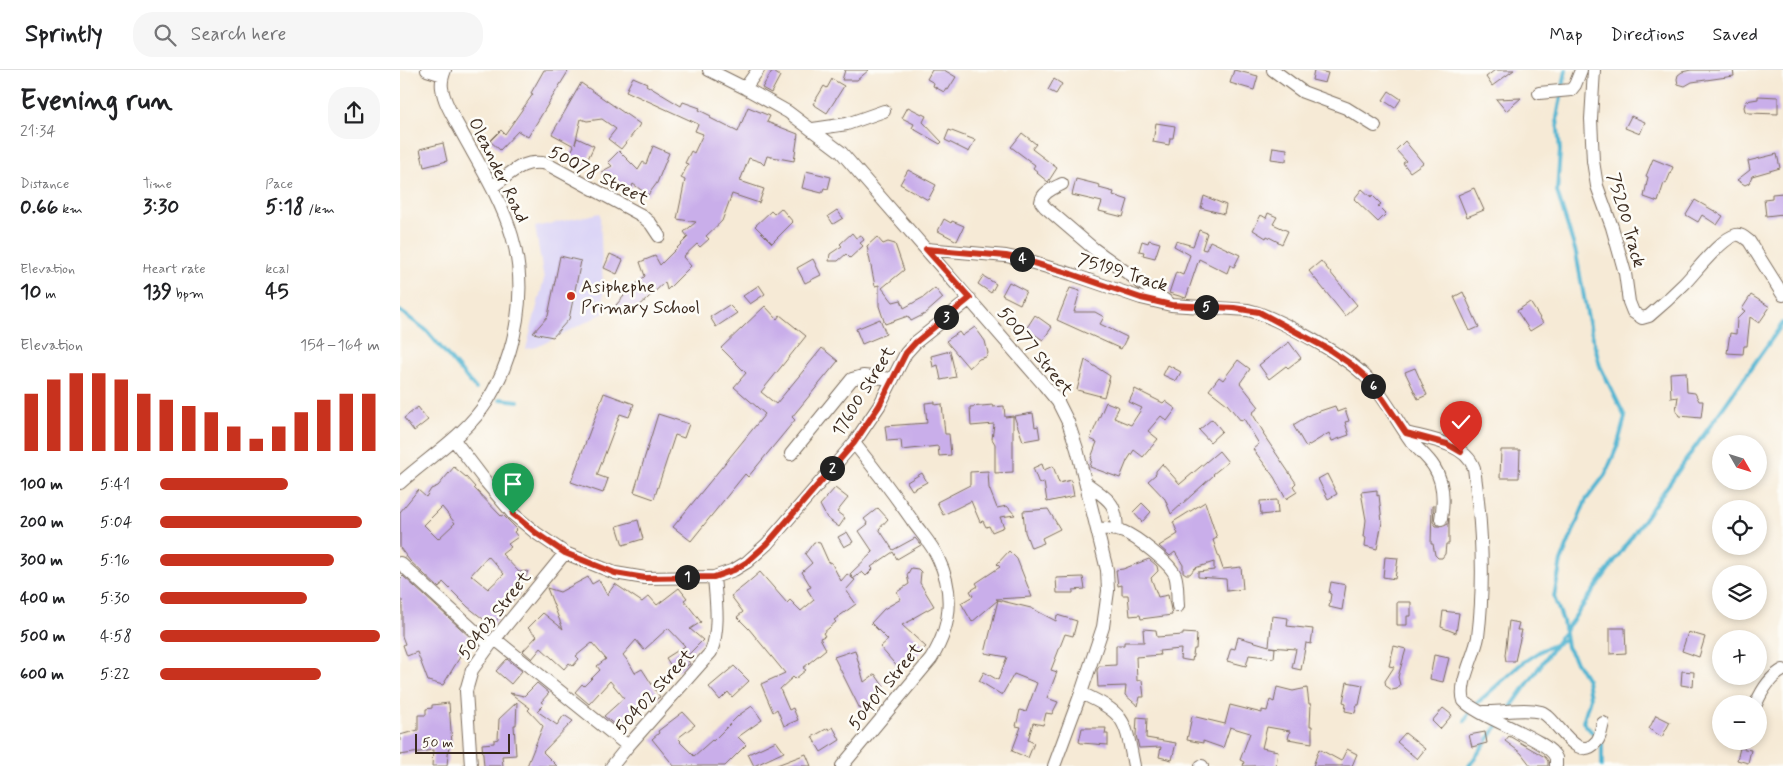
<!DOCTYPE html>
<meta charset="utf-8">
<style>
body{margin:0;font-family:Mynerve,sans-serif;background:#f6f6f6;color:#202124;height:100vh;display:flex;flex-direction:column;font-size:19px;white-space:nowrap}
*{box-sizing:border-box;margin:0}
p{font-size:16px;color:#757577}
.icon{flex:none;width:28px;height:28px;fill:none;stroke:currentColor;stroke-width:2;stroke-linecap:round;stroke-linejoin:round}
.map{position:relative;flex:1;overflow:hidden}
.panel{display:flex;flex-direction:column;background:#fff;width:400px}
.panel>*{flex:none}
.needle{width:32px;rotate:129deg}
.controls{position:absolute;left:1312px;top:365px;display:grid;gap:10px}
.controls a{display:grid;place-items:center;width:55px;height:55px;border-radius:50%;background:#fff;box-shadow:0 2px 8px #0003;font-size:25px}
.scale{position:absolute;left:15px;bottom:12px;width:95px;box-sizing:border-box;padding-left:5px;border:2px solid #3b2a1e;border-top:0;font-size:14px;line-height:18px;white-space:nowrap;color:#3b2a1e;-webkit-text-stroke:4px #fdfcf7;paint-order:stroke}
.pin{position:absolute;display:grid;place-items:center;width:42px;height:42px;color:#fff;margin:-51px -21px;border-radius:50% 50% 50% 0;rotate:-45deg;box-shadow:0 0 5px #0007}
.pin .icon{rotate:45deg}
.km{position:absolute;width:25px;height:25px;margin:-12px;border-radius:50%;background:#222;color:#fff;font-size:14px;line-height:25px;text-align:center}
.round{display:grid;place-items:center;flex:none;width:52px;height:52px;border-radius:20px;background:#f6f6f6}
.headline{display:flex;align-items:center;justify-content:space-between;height:85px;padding:0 20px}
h1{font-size:28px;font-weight:700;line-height:38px}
.stats{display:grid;grid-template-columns:repeat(3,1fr);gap:8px;height:85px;padding:5px 20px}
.stats div{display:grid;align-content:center}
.stats b{font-size:21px;font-weight:700}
.stats small{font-size:14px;font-weight:400}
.stats p{font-size:14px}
.chart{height:140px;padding:10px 20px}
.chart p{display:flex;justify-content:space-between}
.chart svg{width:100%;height:90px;margin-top:5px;stroke:#c8321e;stroke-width:6}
ul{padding:0 20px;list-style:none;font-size:16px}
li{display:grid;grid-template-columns:80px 60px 1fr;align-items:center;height:38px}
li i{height:12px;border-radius:6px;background:#c8321e}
header{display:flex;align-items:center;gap:30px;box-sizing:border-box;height:70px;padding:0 25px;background:#fff;border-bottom:1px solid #e0e0e0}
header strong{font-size:24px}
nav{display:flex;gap:28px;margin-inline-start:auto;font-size:18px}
.search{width:350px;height:45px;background:#f6f6f6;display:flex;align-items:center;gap:12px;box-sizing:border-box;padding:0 18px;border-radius:20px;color:#757577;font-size:19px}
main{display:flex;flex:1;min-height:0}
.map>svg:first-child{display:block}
.built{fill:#dcd5f6}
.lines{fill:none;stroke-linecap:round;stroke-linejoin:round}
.stream{stroke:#53b5d2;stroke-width:4}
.building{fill:#c9aeea;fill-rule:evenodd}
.minor-casing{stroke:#7c6d5e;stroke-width:14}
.minor{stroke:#fff;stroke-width:12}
.route-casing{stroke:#fff;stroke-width:10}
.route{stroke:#c8321e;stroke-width:6}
.poi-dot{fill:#c8321e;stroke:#fdfcf7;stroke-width:2}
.labels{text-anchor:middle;stroke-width:5;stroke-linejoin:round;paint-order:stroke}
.street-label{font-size:18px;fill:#3b2a1e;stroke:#fdfcf7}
.poi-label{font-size:18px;fill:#3b2a1e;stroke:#fdfcf7;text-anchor:start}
</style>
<header>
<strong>Sprintly</strong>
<div class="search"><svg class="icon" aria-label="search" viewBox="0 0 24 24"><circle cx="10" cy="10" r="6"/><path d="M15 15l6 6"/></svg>Search here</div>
<nav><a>Map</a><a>Directions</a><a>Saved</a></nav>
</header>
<main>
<section class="panel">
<div class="headline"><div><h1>Evening run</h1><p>21:34</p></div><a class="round"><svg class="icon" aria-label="share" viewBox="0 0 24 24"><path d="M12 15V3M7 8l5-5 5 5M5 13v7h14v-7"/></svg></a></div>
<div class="stats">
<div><p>Distance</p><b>0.66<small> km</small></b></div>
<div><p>Time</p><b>3:30</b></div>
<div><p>Pace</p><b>5:18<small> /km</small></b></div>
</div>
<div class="stats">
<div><p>Elevation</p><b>10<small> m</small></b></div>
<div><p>Heart rate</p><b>139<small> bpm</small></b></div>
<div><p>kcal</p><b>45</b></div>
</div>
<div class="chart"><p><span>Elevation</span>154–164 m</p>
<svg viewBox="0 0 160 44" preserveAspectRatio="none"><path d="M5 44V16M15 44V9M25 44V6M35 44V6M45 44V9M55 44V16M65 44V19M75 44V22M85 44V25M95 44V32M105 44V38M115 44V32M125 44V25M135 44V19M145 44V16M155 44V16"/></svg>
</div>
<ul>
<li><b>100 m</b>5:41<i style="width:58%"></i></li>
<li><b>200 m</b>5:04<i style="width:92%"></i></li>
<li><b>300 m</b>5:16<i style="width:79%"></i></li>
<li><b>400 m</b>5:30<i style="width:67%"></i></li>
<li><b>500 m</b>4:58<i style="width:100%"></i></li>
<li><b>600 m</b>5:22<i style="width:73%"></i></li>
</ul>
</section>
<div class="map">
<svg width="1383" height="696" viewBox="0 0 1383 696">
<rect width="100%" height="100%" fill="#fdfcf7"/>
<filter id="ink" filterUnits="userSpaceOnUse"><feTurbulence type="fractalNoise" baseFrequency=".02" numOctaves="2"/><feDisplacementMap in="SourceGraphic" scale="10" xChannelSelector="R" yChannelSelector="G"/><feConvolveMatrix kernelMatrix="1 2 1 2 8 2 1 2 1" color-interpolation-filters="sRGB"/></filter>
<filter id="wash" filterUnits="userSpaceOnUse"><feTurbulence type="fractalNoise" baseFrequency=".0096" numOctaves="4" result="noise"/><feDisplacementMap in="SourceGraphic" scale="20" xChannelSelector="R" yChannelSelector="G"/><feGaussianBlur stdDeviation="1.12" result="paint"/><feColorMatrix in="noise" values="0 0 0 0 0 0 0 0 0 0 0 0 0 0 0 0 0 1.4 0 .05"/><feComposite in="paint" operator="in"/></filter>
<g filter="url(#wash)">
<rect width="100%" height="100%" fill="#f6ead6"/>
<path class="built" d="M200,143L204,243L137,277L126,279L144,209L135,157Z"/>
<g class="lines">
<path class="stream" d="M1166,0L1157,48L1160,81L1157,122L1176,183L1187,244L1200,296L1225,347L1217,377L1205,405L1186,430L1161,491L1154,527L1163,551L1167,577L1187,610L1190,628L1183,652L1202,674V696
M0,241L26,260L76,319
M100,329L118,331
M1111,637L1383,253
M1065,651L1069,642L1075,635L1121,594L1142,580L1166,570
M1069,696L1098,655"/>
</g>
<g id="blocks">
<path class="building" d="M144,0H169L128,67L118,61L100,80L90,71L101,60L105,64L133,24L131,23Z
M445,0H469L457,10H442Z
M532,0H544L556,7L548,20L546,19L544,22L533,16L534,13L527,9Z
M834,0L858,6L854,20L830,13Z
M914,0L928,3L925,13L912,10Z
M1095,0H1114L1092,16L1086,7Z
M1291,0H1333L1334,6L1292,12L1285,16L1278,14L1277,9L1278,5L1282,2Z
M372,1L380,6L371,23L362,18Z
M233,7L247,13L246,15L281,36L283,32L300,38L299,40L311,46L310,48L338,62L348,37L370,46L367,52L398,64L394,91L367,86L364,95L361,92L349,88L340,111L364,119L359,133L332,124L322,151L306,166L309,169L300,177L297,174L283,187L291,196L267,220L265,212L232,243L230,241L226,245L216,235L224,226L222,224L228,218H232L245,206L240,192L255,186L260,195L288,167L284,162L296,152L277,149L285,110L281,108L288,94L285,93L291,81L294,83L303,64L295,61L298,54L226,21Z
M432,9L444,16L427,43L413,34L424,16L427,18Z
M654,9L662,14L656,24L648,20Z
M181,13L240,54L237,59L221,79L208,69L216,59L202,49L187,51L181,49L175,74L177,68L194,76L185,95L168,87L174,76L152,64Z
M989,21L1001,29L995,38L983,30Z
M1358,26L1378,27V44L1349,43L1345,41L1344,37L1346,31L1358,29Z
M1121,28L1106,41L1096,29Z
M508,37L526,46L523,52L542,72L540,74L512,58L514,54L502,48Z
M1231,46L1245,52L1240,64L1225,58Z
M756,53L775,56L773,68H770L769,75L753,72Z
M549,60L575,70L569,82L545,70Z
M622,63L636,74L632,79L657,98L648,112L637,103L638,102L633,98L635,95L611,77Z
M1005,71L1023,93L1010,102L1003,93L1006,91L996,80Z
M43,73L47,91L24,97L20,79Z
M253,76L269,83L257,113L248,125L233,114L231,119L223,115L218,120L201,102L212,96L208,92L219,81L238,100L243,92L246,94Z
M873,77L887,79L886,91L871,89Z
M1377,84L1380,98L1352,106L1349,113L1345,115L1337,110L1350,100L1348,91Z
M1253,89L1273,97L1266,114L1264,113L1258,132L1244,127L1248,107L1246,106Z
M508,100L536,115L528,130L500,114Z
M406,101L431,107L428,119L424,118L422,123L402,118Z
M676,109L700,115L699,118L714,122L713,125L728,130L723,147L699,141L702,132L672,125Z
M1074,118L1084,140L1067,147L1058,125Z
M962,119L971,127L972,125L981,134L978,136L986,144L978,152L954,129Z
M1383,123V144L1366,146L1364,129L1372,128V124Z
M804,126L826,135L824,144L801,138Z
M1295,130L1323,146L1317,155L1302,145L1298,152L1286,145Z
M381,138L393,152L372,173L355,156L371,141L374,144Z
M437,140L443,148L433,154L428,146Z
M868,143L877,147L873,154L888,161L882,174L867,166L866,168L853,160L861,145L866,148Z
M544,149L551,153L552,151L564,156L557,171L538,161Z
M799,160L807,163L802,179L806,180L810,171L840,185L834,197L830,195L827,203L799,189L786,228L769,223L776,202L783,205L790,185L774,176L776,171L793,176Z
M452,163L456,168L461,165L464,170L460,173L463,176L450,188L446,184L438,191H429L430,184L442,176L440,174Z
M477,167L483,174L488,172L495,174L504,200L482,218L493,232L501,230L504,238L524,227L535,218L543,228L525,244L511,251L508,246L485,254L479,236V215L475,216L467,176Z
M749,170L760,173L755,188L743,185L744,182L739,181L742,171L748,173Z
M210,184L223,190L217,204L204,198Z
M160,186L181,191L169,249L153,267L133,263L148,246Z
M413,189L421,205L405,213L397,198Z
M921,191L957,235L945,246L909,201Z
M583,206L596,214L591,223L578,214Z
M609,212L626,221L620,234L602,225Z
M359,215L365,224L350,234L343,226Z
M670,218L680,221L674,242H695L704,247L700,254L727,267L721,279L657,250Z
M1063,222L1079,257L1070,261L1054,227Z
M1351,225L1370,237L1359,253L1350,247L1347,276H1344L1343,284L1327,283L1330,263L1336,264L1337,249L1345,241L1342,239Z
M1130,232L1143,253L1130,261L1117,241Z
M329,235L337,243L316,257L310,247Z
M365,236L377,249L380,245L406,266L361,322L376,334L422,278L438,291L392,347L395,350L348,407L345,404L291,471L273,457L365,344L334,317L346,303L321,278Z
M635,245L652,257L643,270L626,259Z
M480,249L486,264L462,274L456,259Z
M575,257L585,271L588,283L586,287L579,289L569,298L546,271L559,262L562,266Z
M889,272L901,288L888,298L886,296L869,309L859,295Z
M550,281L556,307L541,310L538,295L533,297L531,286Z
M685,290L710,306L704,327L677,320Z
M838,290L850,299L840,313L859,337L852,343L864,363L863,364L896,413L893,416L897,422L886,429L874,407L853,379L859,374L844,349L841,351L827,334L809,320L819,307L823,310Z
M768,295L781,302L776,311L763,305Z
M1015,298L1027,325L1018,329L1005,302Z
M1286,302L1287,322L1295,323L1299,331H1303L1301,348L1279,346L1276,340L1278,327L1271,328L1270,303Z
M735,319L763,333L765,331L776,339L767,351L761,346L748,361L758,369L743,387L734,380L727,391L720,408L690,397L692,389L691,388L697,372L690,369L706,332L719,337L714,348L731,355L742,338L729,332Z
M204,323L234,334L229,347L220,344L197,405L208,409L203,423L171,412Z
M535,332V335L542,334L545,364H549L551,385L539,386L538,376L502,380L501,370L487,371L485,356L527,353L525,333Z
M593,335V337L604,336L605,347L613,346V402L595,403V374L592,369L594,354L571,356L570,337Z
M935,336L937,342L945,339L949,351L945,352L949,365L932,371L929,363L906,377L893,355L911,344Z
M18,337L28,350L14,361L4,348Z
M633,343L635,357L638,356L640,368L623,371L614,346Z
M258,344L289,354L284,368L275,365L254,429L234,422Z
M812,349L822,361L810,372L799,360Z
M1101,380H1120L1119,408H1100Z
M819,381L828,392L813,404L814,405L771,444L765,429L748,411L756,404V401L762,394L780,414Z
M642,394L644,400L653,396L659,413L671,410L674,426L647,432L644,412L639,414L633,398Z
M54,397L66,407L75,417L74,418L101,446L103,445L117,459L114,462L118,467L108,474L111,477L102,484L119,502L128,501L124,510L116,518L120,523L108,535L92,556L68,537L43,512L39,518L10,491L0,478V442L18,420L26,427L31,419L38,416ZM42,437L55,453L38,469L24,455ZM88,486L104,504L88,519L71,505Z
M102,401L109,410L102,416L94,408Z
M588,401L589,418L597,438L607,436L615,445L600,447L604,457L592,462L589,456L586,457L583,451L580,452L571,431L543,445L537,432L570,415V402Z
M522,403L527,412L512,420L507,412Z
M927,404L937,424L928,429L918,409Z
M435,418L448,428L437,442L445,448L439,457L427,448L420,435Z
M977,420V426L979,425L982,452L977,479L965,476L966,467H964L966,450L961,422Z
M877,430L878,443L861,445L860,431Z
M805,432L817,468L813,470L823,499L841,497L843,519L827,521L826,509L798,507V502L814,500V492L795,498L790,504H786L783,502V495L775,482L770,486L759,476L778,464L773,452Z
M742,433L751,442L742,452L733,442Z
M1032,436H1034L1033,452L1036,456H1044L1048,454L1049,448V474H1046L1045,484L1042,488H1038L1035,485L1033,474H1031Z
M478,438L488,449L479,459L493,480L515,468L521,475L497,489L493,482L471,497L473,499L466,506L462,502L453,509L450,504L473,482L459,461L468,454L464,449Z
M648,439L660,459L642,468L644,473L631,478L625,462L623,441Z
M238,450L243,469L223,475L217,456Z
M447,462L453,472L444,477L438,467Z
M414,472L420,473L429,493L431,492L441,511L447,504L455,510L446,520L456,534L434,550L436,552L423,563L425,566L420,568L426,579L403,598L406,600L395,609L393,607L380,619L389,640L393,638L398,650L384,656L377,639L373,642L361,614L385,603L349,559L337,547L343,542L331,526L345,515L360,502L387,533L390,530L401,541L414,530L407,519L411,517L402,502L412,493L405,484Z
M609,481L617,489L632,527L596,529L598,530L572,552L561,533L573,526L570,521L578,516L576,513L600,497L597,494Z
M985,487L998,488L995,509L983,507Z
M749,489L757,496L758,501L751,508L758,527L768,525L772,545L741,549L740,545L730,546L728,525H722V515L718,516L716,500L723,499Z
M511,498L518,499L521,502L520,513L534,536L513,548L514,549L502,555L526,577L500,600L480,577L488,570L471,553L484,539L501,529L497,522L509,514L507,505Z
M3,506L70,567L57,584L60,587L43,615L28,611L17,582L7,586L3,575L5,574L2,566V530L0,531V509Z
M188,507L192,514L199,510L207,525L215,514L242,532L249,526L257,535L279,518L287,528L284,530L301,552L290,559L303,570L286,587L290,594L275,602L266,588L285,576L268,558L244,580L236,570L223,585L230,594L235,603L242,599L260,627L232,643L236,647L224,658L219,652L216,656L204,646L224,628L210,611L189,634L175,622L182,614L184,616L200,600L197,596L206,589L192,573L176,586L179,589L173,596L169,593L164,599L141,578L132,589L123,581L137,566L128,558L143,543L163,559L147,518L160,522Z
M683,507L685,519L673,520V523H657L656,508Z
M931,512L946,515L942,540L929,537L931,524L929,523Z
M598,530L631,538L656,551L657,545L677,551L673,566L665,564L651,600L657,602L647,628L658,632L652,644L646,643L643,655L633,653L628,670L634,673L628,688L612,681L621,657L616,656L620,640L626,642L637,613L614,604L602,625L579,611L584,602L598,610L607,587L585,583Z
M997,532H1011V546H1007V555H997Z
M1043,541L1059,543L1056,563L1041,557Z
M872,546L888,548L887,556L913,559L911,574L906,573L901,600L892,598L896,579L870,577L875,578L874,588L849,585L846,596L827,591L831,578L835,579L838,567L869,576Z
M1109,551L1119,553L1117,560H1122L1115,591H1106L1105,585Z
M1210,558H1225L1226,583L1210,584Z
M743,559L756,560L757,567L783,565V563L797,564L796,579H794L792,591L780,589L781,579L759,581L760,585L736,587L737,611L742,610L744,627H740L738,636L725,625L726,616L698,617L697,600L699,596L716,595V575H724V572H744Z
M1288,562L1305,567L1299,587L1282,581Z
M994,576L1006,579L998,607L1000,615L997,619L992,620L986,616L985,611L994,597L989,596Z
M455,580L464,612L475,604L484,617L476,623L479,627L460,639L434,587Z
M1034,585L1049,588L1043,612L1030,609Z
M107,589L122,601L111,614L96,601Z
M334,596L349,611L332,627L328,622L320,630L309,617Z
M1282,601L1294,602L1293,617L1281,615Z
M947,612L963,615L959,635H957L955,643L945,641L946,633L943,632Z
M137,613L149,623L141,632L144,634L137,641L157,655L164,645L173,651L143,682L157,696H127L143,656L128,640L130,638L110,623L124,626Z
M877,617L893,621L907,618L909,634H911L910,656H912V673L888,669L890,661L867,657L862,678L878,681L876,696H843L844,692L840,690L850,663L830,657L823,678L803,671V673L787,670L792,646L825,654L830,635L862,643V640L867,641L870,630L874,632Z
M117,632L116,655H114L116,685L102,686L103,696H84L82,674L94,673V670L98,669L99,649Z
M49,633L52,674H49L47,696H32L33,680L0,685V665L18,660V645H26V639L32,638V635Z
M352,636L362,650L338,667L346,675L325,696H274L252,669L259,663L258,661L283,642L295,655L278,668L281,671L280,672L294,686L312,670L313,671L339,645Z
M1043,638L1052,645L1040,659L1032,651Z
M1256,645L1270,652L1262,667L1249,659Z
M737,647L747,648L746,668L776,673L772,690L759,687L761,677L739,678L736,665Z
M433,657L440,670L421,682L412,667L428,658L429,660Z
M682,658H706L705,664H708V675L681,673L679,672Z
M1085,662L1087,673L1072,677L1069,665Z
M1005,663L1025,679L1017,689L997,672Z
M1109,666L1145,687L1148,691V696H1131L1121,683L1105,671Z
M376,671L384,682L354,696L348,684Z
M1340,678L1351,680L1348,693L1337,690Z
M919,679L941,691L947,679L957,684L952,696H913Z
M406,684L411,696H377V695Z"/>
</g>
</g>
<g filter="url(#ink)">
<use href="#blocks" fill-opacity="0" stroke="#7c6d5e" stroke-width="1"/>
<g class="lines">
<defs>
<path id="minor" d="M27,0L43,5
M309,0L345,18L388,42L441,82L644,315L658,332L668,352L677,379L707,500L708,521L703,557L681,623L654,696
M873,0L903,22L946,38L975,56
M1194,0L1191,49L1193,91L1197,116L1212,157L1225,203L1229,232L1233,242L1242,248L1249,246C1261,236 1273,225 1284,214C1295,203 1321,168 1336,165C1341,164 1345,168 1349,171L1383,225
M345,18L358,0
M1139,23L1171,20L1175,15L1181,0
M413,59L447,54L484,41
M662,114C654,118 642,122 641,132L645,137L694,179L769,233
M92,117C111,104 122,88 147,94L241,145L251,154L259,166
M526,179L606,186L620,189L671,204L741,228L771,235L848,240C877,247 946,286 967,308C984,326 996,350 1011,371C1018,380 1028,387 1034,397C1044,412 1044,431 1041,449
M1006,363C1028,369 1065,373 1074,398C1082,454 1085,510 1078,567C1075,585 1058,614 1064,631C1080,648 1150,670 1156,688C1156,689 1156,695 1156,696
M54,370L86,412L113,444L136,463L165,483L215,503L245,508L314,507L334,500L347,492L367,474L454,373L479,336L506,283L516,272L570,229
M391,384L452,309L463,306L493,309
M0,413C30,386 66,365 88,330C117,282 128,219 112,166C101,129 80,96 62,63C55,49 44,34 42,18C41,12 43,5 45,0
M686,413C708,430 716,430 717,460
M697,458C706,459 715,459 724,462C736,467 770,493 775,505C778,513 777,526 778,536
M0,493L90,575
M95,569L228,676
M681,623C726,644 725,649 734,696
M1356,634C1362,620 1370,607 1383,600
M1084,642C1103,643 1123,637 1141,642C1157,647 1176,696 1197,671C1201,666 1201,659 1203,653
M71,696L66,621L72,600L90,575L165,483
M212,696L228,676L311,582C320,558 316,532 314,507
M442,696L531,589C551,557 555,523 538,488C532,474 520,462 512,450C493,423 474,398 454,373
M801,696H802"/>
</defs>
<use href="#minor" class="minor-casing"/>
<use href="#minor" class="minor"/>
</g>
</g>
<g class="lines" filter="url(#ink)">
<defs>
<path id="route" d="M113,444L136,463L165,483L215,503L245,508L314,507L334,500L347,492L367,474L454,373L479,336L506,283L516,272L570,228L526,179L606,186L620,189L671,204L741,228L771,235L834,238L859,242L930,280L952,295L967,308L983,329L1006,363L1047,374L1061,382"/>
</defs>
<use href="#route" class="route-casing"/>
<use href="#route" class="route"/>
</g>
<circle class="poi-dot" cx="171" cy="226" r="5"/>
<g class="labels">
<g class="street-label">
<text transform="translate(99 100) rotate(64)" y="6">Oleander Road</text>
<text transform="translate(199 105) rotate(27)" y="6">50078 Street</text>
<text transform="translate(1227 150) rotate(74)" y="6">75200 Track</text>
<text transform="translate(723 202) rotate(17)" y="6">75199 Track</text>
<text transform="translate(636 281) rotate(51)" y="6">50077 Street</text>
<text transform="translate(463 321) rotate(-58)" y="6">17600 Street</text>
<text transform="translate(94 545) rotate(-52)" y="6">50403 Street</text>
<text transform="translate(485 616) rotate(-51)" y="6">50401 Street</text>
<text transform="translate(254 621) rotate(-48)" y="6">50402 Street</text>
</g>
<g class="poi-label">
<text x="181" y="222">Asiphephe<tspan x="181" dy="21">Primary School</tspan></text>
</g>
</g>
</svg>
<div class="controls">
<a><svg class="needle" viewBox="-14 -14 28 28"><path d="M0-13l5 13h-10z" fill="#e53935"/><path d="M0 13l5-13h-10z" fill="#757577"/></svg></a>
<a><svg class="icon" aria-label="locate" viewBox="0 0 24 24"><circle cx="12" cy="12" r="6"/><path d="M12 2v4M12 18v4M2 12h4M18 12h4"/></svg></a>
<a><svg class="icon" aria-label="layers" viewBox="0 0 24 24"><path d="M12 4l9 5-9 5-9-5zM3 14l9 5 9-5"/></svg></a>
<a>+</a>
<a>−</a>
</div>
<div class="scale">50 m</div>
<div class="pin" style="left:113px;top:444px;background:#1e9e55"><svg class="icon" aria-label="arrive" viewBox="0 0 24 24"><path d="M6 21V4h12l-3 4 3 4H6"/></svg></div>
<div class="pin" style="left:1061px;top:382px;background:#d93025"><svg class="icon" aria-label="check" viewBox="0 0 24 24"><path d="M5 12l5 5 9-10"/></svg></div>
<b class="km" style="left:287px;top:507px">1</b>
<b class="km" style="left:432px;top:398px">2</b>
<b class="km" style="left:546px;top:247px">3</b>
<b class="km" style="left:622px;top:189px">4</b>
<b class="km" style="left:806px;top:237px">5</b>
<b class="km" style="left:973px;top:316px">6</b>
</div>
</main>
